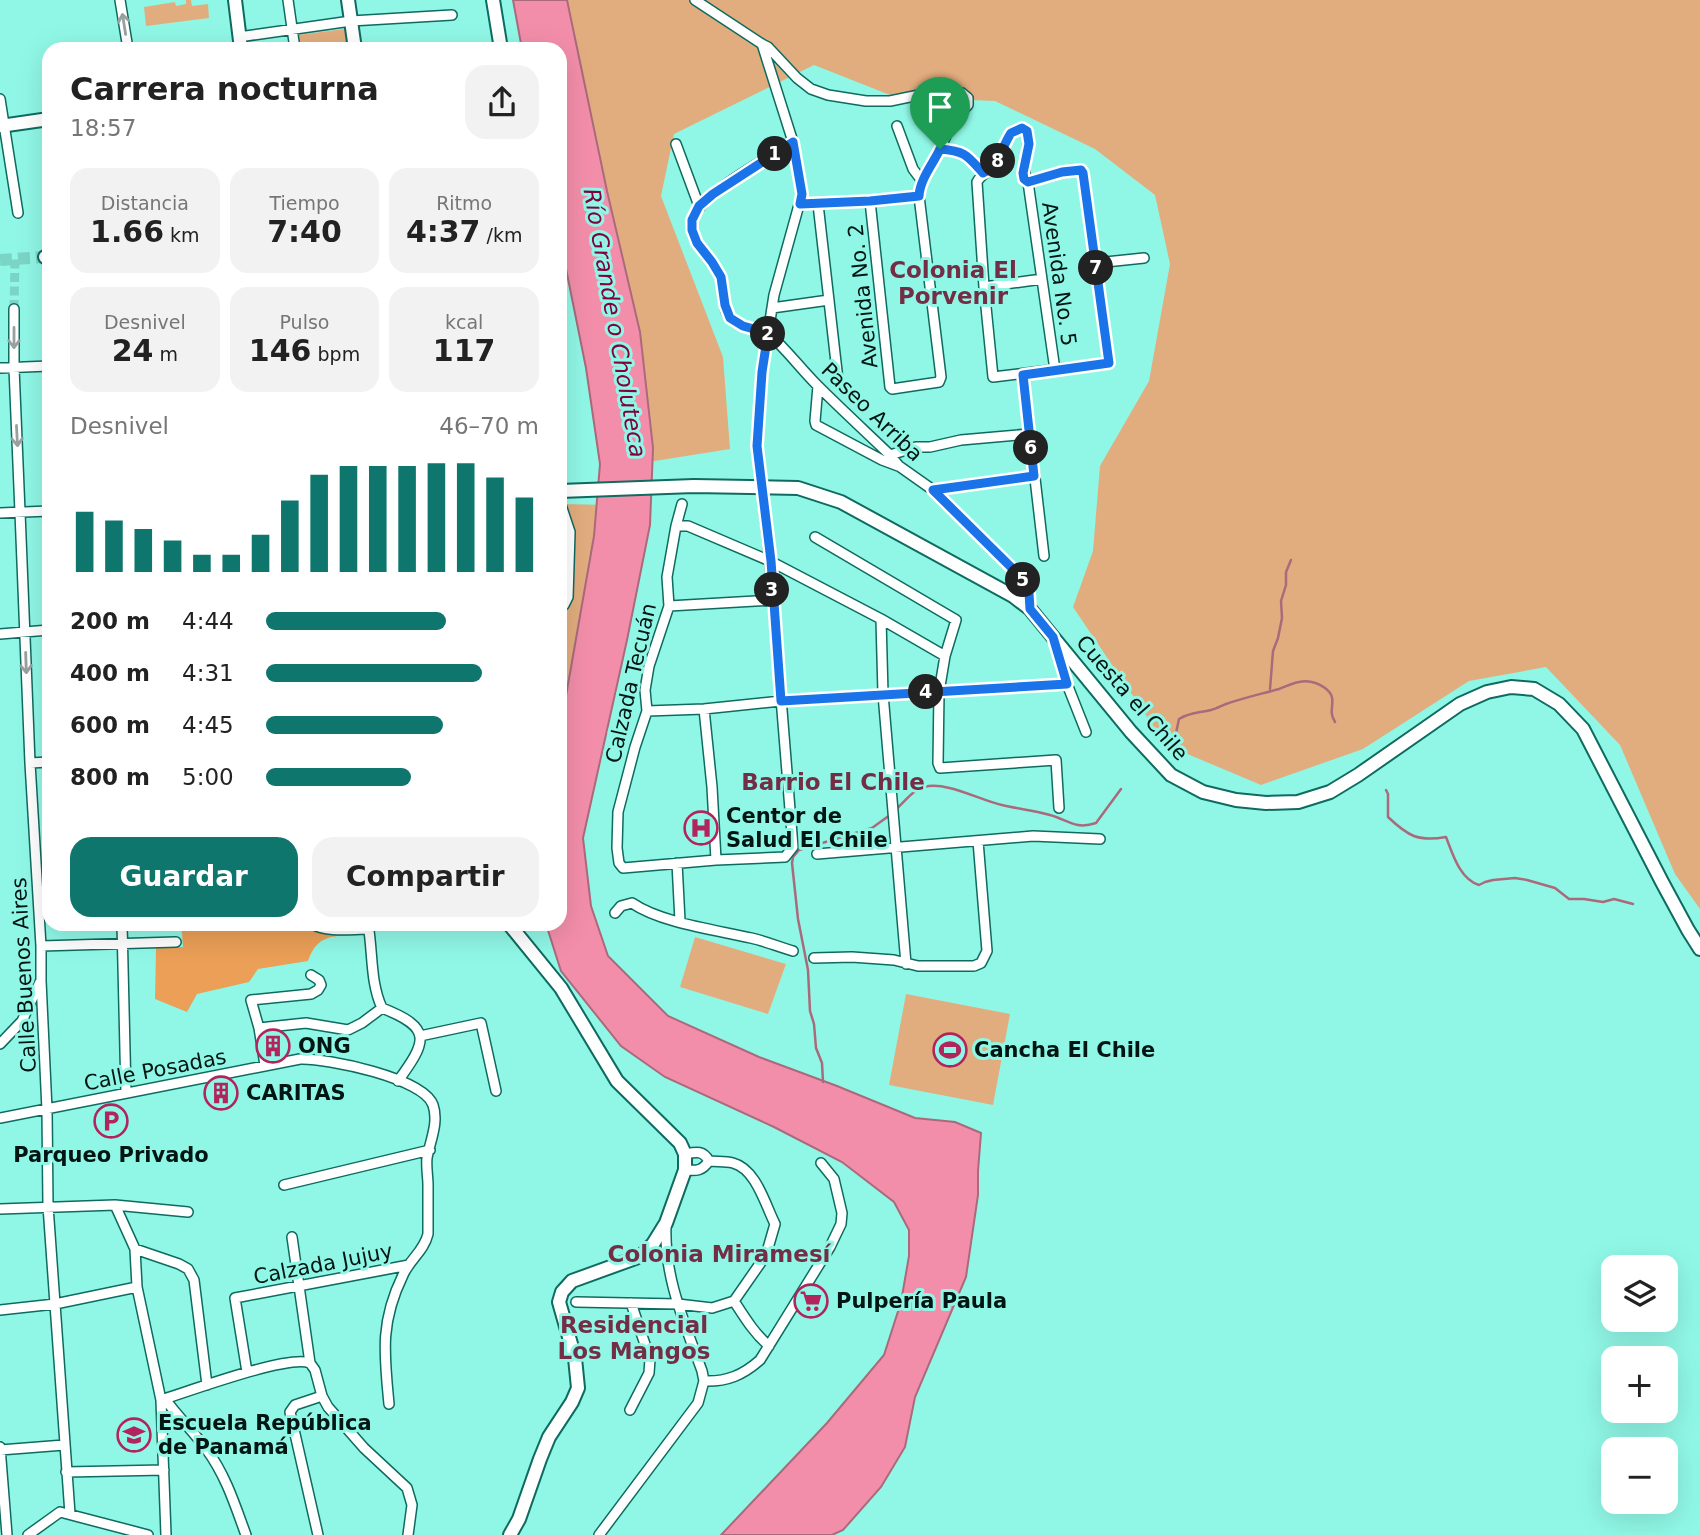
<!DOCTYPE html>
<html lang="es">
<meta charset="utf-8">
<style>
body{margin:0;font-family:"DejaVu Sans",sans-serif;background:#f2f2f2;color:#222;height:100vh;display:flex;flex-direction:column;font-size:26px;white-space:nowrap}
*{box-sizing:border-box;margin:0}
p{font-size:23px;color:#767676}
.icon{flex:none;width:38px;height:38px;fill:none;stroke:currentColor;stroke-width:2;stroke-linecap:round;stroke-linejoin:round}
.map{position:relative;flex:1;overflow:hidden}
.details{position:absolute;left:42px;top:42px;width:525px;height:889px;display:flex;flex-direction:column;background:#fff;border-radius:21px;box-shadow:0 7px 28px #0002}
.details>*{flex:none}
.buttons{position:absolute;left:1601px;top:1255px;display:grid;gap:14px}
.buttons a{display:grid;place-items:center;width:77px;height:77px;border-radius:14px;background:#fff;box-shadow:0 7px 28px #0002;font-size:35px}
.pin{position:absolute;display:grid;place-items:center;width:60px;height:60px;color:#fff;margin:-72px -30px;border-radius:50% 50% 50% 0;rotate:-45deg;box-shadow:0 0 7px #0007}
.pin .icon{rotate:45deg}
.km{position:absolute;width:35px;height:35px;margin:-18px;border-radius:50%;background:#222;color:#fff;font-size:19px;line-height:35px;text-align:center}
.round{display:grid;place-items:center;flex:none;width:74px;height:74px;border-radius:21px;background:#f2f2f2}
.head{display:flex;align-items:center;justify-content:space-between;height:119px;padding:0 28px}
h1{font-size:32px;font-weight:600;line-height:52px}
.stats{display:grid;grid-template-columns:repeat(3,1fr);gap:10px;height:119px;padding:7px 28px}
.stats div{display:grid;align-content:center;border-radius:18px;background:#f2f2f2;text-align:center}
.stats b{font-size:30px;font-weight:600}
.stats small{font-size:19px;font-weight:400}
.stats p{font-size:19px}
.chart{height:196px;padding:14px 28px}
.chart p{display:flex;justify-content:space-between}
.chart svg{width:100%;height:126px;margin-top:7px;stroke:#0f766e;stroke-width:6}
.button{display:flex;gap:14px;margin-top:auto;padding:14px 28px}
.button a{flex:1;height:80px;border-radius:21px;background:#0f766e;color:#fff;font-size:28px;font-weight:600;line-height:80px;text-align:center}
.button a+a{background:#f2f2f2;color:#222}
ul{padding:0 28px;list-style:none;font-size:23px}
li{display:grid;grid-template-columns:112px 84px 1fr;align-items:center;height:52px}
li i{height:18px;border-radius:9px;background:#0f766e}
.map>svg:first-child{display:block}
.green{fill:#e2ad7e}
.forest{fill:#eb9f57}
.water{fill:#f38eaa;stroke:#aa6a7c;stroke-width:2}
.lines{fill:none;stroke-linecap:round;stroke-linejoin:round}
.stream{stroke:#aa6a7c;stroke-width:2.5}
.street-tunnel{stroke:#7bd5c6;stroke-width:9;stroke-dasharray:9 4.5;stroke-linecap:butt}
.secondary-tunnel{stroke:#7bd5c6;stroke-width:12;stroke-dasharray:12 6;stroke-linecap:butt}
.street-casing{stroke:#0f6a5f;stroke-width:12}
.secondary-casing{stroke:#0f6a5f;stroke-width:16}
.street{stroke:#fff;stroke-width:9}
.secondary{stroke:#fff;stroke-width:12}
.oneway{stroke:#99a1a0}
.route-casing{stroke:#fff;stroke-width:14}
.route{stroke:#1a73e8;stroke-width:9}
.labels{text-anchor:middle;stroke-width:6;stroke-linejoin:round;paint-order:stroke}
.street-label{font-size:21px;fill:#011512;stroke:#90f7e6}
.poi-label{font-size:21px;font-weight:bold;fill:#011512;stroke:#90f7e6;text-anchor:start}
.neighbourhood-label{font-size:23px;font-weight:bold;fill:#732e45;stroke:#90f7e6}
.water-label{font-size:23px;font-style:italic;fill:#81023e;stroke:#90f7e6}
</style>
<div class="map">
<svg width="1700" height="1535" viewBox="0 0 1700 1535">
<rect width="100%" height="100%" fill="#90f7e6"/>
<path class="green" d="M186,0H191L192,6L208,4L209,18L146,26L144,7L175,2L176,6L186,4Z
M528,0H1700V909L1675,874L1620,745L1546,667L1469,681L1363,749L1261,785L1166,745L1073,607L1093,551L1100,466L1149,381L1170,264L1155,195L1095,149L995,101L895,97L814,65L674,134L661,196L723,357L730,449L636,464L560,49Z
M345,29L347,49H299L297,35Z
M560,504L612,505L560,782V570L565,561L560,532Z
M695,937L786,964L768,1014L680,987Z
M906,994L1010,1014L993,1105L889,1085Z"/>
<path class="forest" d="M179,924H353L356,935C332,936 317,935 308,961L258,969L249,982L197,994L187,1012L155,999L156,948L183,947L182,933Z"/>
<path class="water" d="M513,0H567L607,191L640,332L653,448L650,525L627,640L583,838L591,906L608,956L668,1016L759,1057L837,1086L915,1118L955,1122L981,1133L978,1171V1195L966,1277L915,1397L905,1447L881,1487L843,1530L832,1535H721L827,1423L884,1355L901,1302L909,1256V1230L894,1202L842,1162L774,1127L665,1077L621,1046L561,971L546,924H560V730L594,536L600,464L586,368L560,239V49H522Z"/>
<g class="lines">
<path class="stream" d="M1270,689L1273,651L1278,638L1282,618L1281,601L1286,585V572L1291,560
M1176,733L1179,719C1190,712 1199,713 1211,710C1216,709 1221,706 1226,704C1243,698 1261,694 1279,689C1285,687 1292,683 1299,682C1308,680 1318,683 1325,688C1340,699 1326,709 1335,722
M1386,790L1388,794V817C1408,836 1418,842 1446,837C1453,855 1460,879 1479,885L1485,882L1493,880L1515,878L1527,880L1555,888L1569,899H1584L1603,902L1614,899L1633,904
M895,810C905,802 911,791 924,787C947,781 979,800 1002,805C1017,809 1034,810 1050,815C1068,820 1075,830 1096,823L1121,789
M823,1082L822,1063L816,1048L814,1024L810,1011L808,970L798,919L792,863L793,857L799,850L872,828L890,815"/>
<path class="street-tunnel" d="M14,309L15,259"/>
<path class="secondary-tunnel" d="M0,260L45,257"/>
<defs>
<path id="street" d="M120,0L128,49
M288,0L295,49
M239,37L351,21L452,15
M762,44L768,47L797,78L811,89L828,95L866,101H890L924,94L962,93L968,98V105L954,118L940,149
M0,99L18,213
M897,126L913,169L922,181
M1022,128L1027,131C1032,149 1019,170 1028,182L1062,172L1081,170L1083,173L1109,363L993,377L984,287L977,182C981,174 989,172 994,166C1002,156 1004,143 1011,133Z
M793,142C769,158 702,193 693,218C685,238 710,257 719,273C726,287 720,308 731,319C742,329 759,327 770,335C787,350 801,369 817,385C841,409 866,432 890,455L899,466L933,490L1022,578L1029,593L1030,609
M676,144L699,206
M1028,182L1055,370
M870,201L890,387L892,389L939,382L941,377L919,196
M800,204L870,201L919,196C920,178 933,165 940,149C965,151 967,155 983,173
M818,204L838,380
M1096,263L1144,258
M984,287L1042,279
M772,308L829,300
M14,309V368L20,512L30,763L41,946V981L47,1110L48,1206L70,1514
M0,368L49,366
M1023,375L1044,556
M818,386L815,421L816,425L882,460L898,466
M890,455L916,447H930L961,440L1029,434
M933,490L1034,476
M560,502L570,532L568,597L564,605L560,607
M682,504L676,526L667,577L669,606L649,666L645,690L647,711L635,747L618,812L617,848L619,863L623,868L716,860L785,857L793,847L770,561L757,446L762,372L774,295L802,194L793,142L762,44L695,0
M0,513L49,511
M676,526H688L770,561L881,619L945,656
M815,537L956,620L945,656L939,692L938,763L940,768L1056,760L1059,808
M669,606L773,600
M881,619L883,694L906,964
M0,634L49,630
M1055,642L1067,684L1086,732
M704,709L712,787L716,860
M647,711L704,709L781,701L1067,684
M30,763L49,762
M817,854L1033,836L1100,839
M677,863L680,921
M615,913L621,906L632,903C661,923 717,930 751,938C765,941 779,947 793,951
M122,924L126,1093
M312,924C328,933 351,929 369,929
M368,924C373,952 370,982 382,1008C433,1028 427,1041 398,1081
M41,946L176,942
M814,958L852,957L894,960L918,966H974L981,963L987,951L978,841
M259,1028L306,1023L348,1030L362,1023L382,1008
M420,1036L481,1023L496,1091
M0,1044L22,1021L40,982
M265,1065L259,1028L251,1000L311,994L318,990L321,985L319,980L311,975
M0,1118L300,1059C327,1058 424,1078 433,1105C439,1123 430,1141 427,1158C426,1167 428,1177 428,1185C428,1201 428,1217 428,1234C424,1251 410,1259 403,1275C380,1322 384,1353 389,1404
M685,1154C696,1152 703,1150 709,1161
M284,1185L430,1150
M115,1205L135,1249L137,1287L161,1400L166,1535
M0,1209L115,1205L188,1212
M292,1237L310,1363L315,1370L322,1396L328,1407L364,1448L407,1488L412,1505L408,1535
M135,1249L179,1264L188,1269L194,1280L207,1385
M734,1301C745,1318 754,1333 769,1346
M576,1302L678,1304L712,1308L734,1301L766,1255L775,1224C765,1204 756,1169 733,1163C725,1161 717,1162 709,1161C702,1171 697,1171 685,1170
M0,1310L55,1304L137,1287
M247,1372L235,1298L409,1265
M704,1381C727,1382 743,1375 760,1360L830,1247L841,1224L842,1213L834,1179L821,1163
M165,1399C178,1417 194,1432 207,1450C226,1476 235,1505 246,1535
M161,1400C187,1392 289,1354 310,1363
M630,1410L649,1373L650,1359L631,1303
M0,1447L7,1535
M0,1450L64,1445
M66,1472L164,1470
M28,1535L60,1512L148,1535
M318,1535L290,1412L295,1405L322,1396
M599,1535L698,1403L704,1381L702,1371C685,1324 664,1278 666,1226"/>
<path id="secondary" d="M235,0L241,49
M348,0L355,49
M493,0L501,49
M0,126L49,119
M45,257H49
M560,491L694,486L798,488L841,502L1013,596L1030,609L1131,732L1171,775L1203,792L1236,800L1266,803L1298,802L1330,792L1358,775L1460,704L1487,692L1511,687L1534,689L1559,704L1583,729L1662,882L1688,930L1700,949
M509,924L561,988L617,1081L680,1143L685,1154V1170L666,1223L653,1244L641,1256L572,1281L562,1292L559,1302L575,1358L578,1388L572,1402L549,1437L540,1459L519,1519L510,1535"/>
</defs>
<use href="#street" class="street-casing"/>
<use href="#secondary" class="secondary-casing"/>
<use href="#street" class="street"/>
<use href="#secondary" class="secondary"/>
</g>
<defs><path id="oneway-shaft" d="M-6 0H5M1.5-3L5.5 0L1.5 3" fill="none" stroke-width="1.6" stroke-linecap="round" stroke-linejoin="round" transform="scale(1.75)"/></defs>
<g class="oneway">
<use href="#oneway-shaft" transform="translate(124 24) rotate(-99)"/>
<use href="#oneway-shaft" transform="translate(14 338) rotate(90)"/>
<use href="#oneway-shaft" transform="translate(17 436) rotate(87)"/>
<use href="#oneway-shaft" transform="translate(26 663) rotate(88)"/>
</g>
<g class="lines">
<defs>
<path id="route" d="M1022,128L1027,131L1029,144L1023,173L1024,179L1028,182L1062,172L1081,170L1083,173L1109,363L1023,375L1034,476L933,490L1022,578L1029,593L1030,609L1053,637L1067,684L781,701L771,561L757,446L762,372L768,333L743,326L730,318L725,305L721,277L712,262L697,243L692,230V220L699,206L713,194L793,142L802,194L800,204L870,201L919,196C920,179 933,164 940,149C965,151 967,155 983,173C1000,165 1001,148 1011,133Z"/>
</defs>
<use href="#route" class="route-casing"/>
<use href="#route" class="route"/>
</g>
<defs>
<symbol id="hospital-ring" viewBox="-11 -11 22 22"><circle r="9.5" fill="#90f7e6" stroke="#b1245c" stroke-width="1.5"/><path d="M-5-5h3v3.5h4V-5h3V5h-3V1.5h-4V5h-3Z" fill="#b1245c"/></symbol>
<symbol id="building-ring" viewBox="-11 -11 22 22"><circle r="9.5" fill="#90f7e6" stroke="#b1245c" stroke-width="1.5"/><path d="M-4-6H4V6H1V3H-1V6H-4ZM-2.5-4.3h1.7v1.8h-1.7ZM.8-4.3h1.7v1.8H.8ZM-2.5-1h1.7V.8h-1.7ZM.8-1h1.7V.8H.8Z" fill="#b1245c"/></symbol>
<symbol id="stadium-ring" viewBox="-11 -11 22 22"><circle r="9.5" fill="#90f7e6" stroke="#b1245c" stroke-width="1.5"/><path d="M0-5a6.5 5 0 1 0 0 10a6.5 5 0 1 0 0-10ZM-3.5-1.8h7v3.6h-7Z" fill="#b1245c"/></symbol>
<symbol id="parking-ring" viewBox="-11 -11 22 22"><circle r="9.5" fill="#90f7e6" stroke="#b1245c" stroke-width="1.5"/><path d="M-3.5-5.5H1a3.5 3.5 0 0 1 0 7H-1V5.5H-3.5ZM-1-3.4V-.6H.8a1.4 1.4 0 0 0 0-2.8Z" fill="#b1245c"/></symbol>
<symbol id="supermarket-ring" viewBox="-11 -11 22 22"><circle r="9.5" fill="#90f7e6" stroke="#b1245c" stroke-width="1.5"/><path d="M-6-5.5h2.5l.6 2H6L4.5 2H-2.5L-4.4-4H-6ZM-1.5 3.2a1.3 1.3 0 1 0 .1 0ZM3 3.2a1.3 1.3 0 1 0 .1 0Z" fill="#b1245c"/></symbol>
<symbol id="school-ring" viewBox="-11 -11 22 22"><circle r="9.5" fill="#90f7e6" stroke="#b1245c" stroke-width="1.5"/><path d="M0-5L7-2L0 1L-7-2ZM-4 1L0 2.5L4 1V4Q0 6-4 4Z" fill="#b1245c"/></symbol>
</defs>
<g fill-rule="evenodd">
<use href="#hospital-ring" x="682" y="809" width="38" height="38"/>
<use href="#building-ring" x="254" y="1027" width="38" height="38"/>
<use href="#stadium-ring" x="931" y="1031" width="38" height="38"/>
<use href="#building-ring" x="202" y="1074" width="38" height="38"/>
<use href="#parking-ring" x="92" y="1102" width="38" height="38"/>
<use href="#supermarket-ring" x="792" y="1282" width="38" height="38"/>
<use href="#school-ring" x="115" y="1416" width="38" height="38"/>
</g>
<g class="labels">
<g class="street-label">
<text transform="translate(1059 274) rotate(82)" y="7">Avenida No. 5</text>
<text transform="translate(863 296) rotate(-96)" y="7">Avenida No. 2</text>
<text transform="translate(872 412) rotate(44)" y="7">Paseo Arriba</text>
<text transform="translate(631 683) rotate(-77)" y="7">Calzada Tecuán</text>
<text transform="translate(1132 698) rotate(49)" y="7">Cuesta el Chile</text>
<text transform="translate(24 975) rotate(-93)" y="7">Calle Buenos Aires</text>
<text transform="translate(155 1070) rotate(-11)" y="7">Calle Posadas</text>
<text transform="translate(323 1264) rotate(-11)" y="7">Calzada Jujuy</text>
</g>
<g class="poi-label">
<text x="726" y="823">Centor de<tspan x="726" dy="24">Salud El Chile</tspan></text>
<text x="298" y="1053">ONG</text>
<text x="974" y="1057">Cancha El Chile</text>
<text x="246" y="1100">CARITAS</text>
<text x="111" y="1162" text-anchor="middle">Parqueo Privado</text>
<text x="836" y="1308">Pulpería Paula</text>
<text x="158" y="1430">Escuela República<tspan x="158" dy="24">de Panamá</tspan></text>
</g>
<g class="neighbourhood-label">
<text x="953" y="278">Colonia El<tspan x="953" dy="26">Porvenir</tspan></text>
<text x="833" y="790">Barrio El Chile</text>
<text x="719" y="1262">Colonia Miramesí</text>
<text x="634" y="1333">Residencial<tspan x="634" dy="26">Los Mangos</tspan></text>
</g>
<g class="water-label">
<text transform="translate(615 323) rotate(80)" y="8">Río Grande o Choluteca</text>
</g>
</g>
</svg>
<div class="buttons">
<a><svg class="icon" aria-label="layers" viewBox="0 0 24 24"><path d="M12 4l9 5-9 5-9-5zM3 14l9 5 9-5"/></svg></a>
<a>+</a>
<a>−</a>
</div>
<div class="pin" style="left:940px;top:149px;background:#1e9e55"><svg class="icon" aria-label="arrive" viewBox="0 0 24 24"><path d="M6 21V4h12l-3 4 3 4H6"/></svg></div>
<b class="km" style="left:775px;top:154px">1</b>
<b class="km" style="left:768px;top:334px">2</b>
<b class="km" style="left:772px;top:590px">3</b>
<b class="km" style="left:926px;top:692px">4</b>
<b class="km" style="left:1023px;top:580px">5</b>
<b class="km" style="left:1031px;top:448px">6</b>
<b class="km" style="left:1096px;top:268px">7</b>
<b class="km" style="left:998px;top:161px">8</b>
<section class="details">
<div class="head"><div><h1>Carrera nocturna</h1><p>18:57</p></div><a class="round"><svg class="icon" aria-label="share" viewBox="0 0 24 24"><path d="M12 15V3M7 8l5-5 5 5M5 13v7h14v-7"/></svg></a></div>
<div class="stats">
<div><p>Distancia</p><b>1.66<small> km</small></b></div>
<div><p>Tiempo</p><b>7:40</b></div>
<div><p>Ritmo</p><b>4:37<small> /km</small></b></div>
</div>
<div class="stats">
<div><p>Desnivel</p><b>24<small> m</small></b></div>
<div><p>Pulso</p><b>146<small> bpm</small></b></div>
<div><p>kcal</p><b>117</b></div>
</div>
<div class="chart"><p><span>Desnivel</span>46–70 m</p>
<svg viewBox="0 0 160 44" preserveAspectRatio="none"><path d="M5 44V23M15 44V26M25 44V29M35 44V33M45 44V38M55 44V38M65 44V31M75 44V19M85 44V10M95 44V7M105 44V7M115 44V7M125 44V6M135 44V6M145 44V11M155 44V18"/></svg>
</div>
<ul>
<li><b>200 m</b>4:44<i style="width:66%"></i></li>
<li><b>400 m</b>4:31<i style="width:79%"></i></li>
<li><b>600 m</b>4:45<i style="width:65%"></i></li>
<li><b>800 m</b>5:00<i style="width:53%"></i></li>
</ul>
<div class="button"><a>Guardar</a><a>Compartir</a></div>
</section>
</div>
